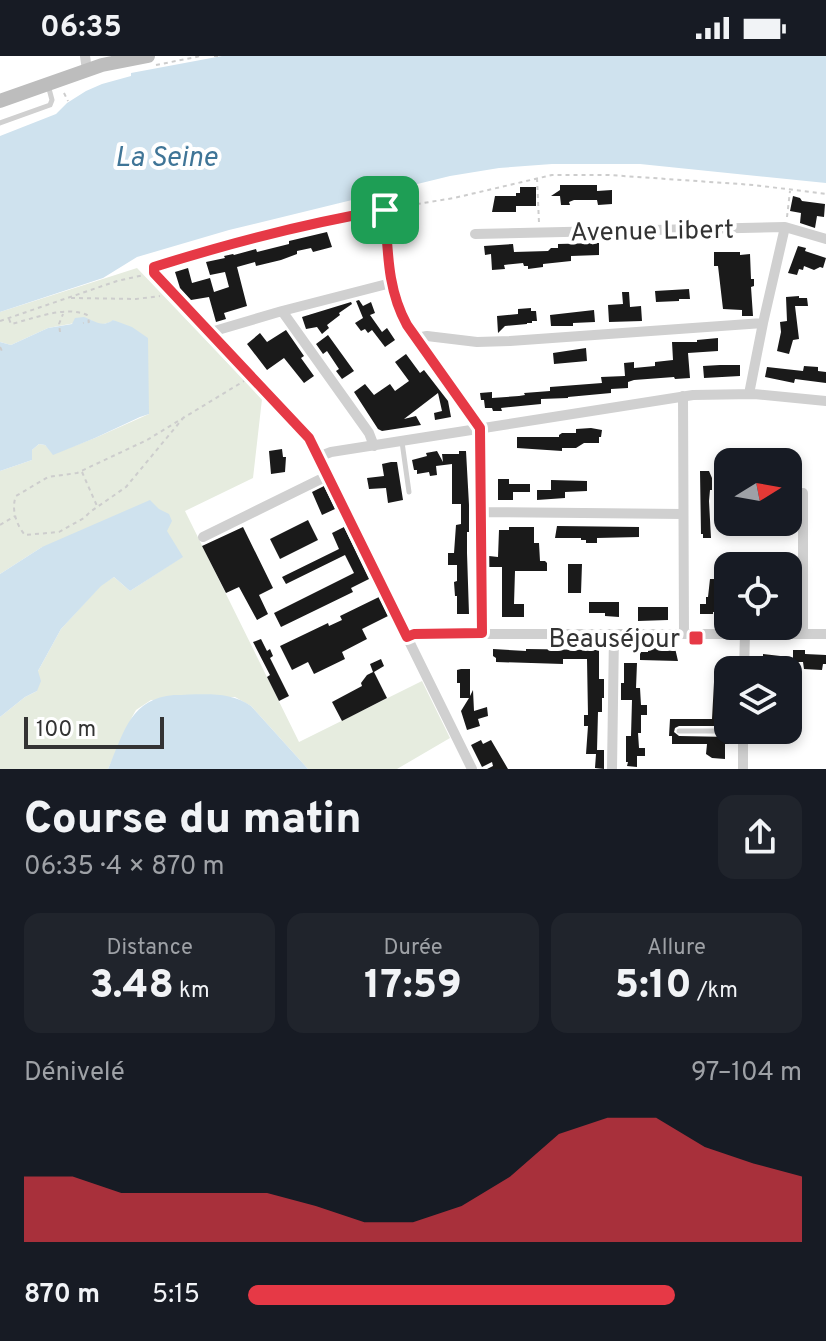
<!DOCTYPE html>
<html lang="fr">
<meta charset="utf-8">
<style>
body{margin:0;font-family:Overpass,sans-serif;background:#20242c;color:#f1f3f6;height:100vh;display:flex;flex-direction:column;font-size:30px;white-space:nowrap}
*{box-sizing:border-box;margin:0}
p{font-size:26px;color:#9ea1a6}
.icon{flex:none;width:44px;height:44px;fill:none;stroke:currentColor;stroke-width:2;stroke-linecap:round;stroke-linejoin:round}
.map{position:relative;height:713px;overflow:hidden}
.sheet{display:flex;flex-direction:column;background:#171b24;flex:1}
.sheet>*{flex:none}
.needle{width:52px;rotate:79deg}
.fabs{position:absolute;left:714px;top:392px;display:grid;gap:16px}
.fabs a{display:grid;place-items:center;width:88px;height:88px;border-radius:16px;background:#171b24;box-shadow:0 4px 12px #0003;font-size:40px}
.scale{position:absolute;left:24px;bottom:20px;width:140px;box-sizing:border-box;padding-left:8px;border:4px solid #333;border-top:0;font-size:22px;line-height:28px;white-space:nowrap;color:#333;-webkit-text-stroke:6px #fff;paint-order:stroke}
.pin{position:absolute;display:grid;place-items:center;width:68px;height:68px;color:#fff;margin:-34px;border-radius:16px;box-shadow:0 4px 12px #0006}
.round{display:grid;place-items:center;flex:none;width:84px;height:84px;border-radius:16px;background:#20242c}
.head{display:flex;align-items:center;justify-content:space-between;height:136px;padding:0 24px}
h1{font-size:44px;font-weight:800;line-height:60px}
.figures{display:grid;grid-template-columns:repeat(3,1fr);gap:12px;height:136px;padding:8px 24px}
.figures div{display:grid;align-content:center;border-radius:16px;background:#20242c;text-align:center}
.figures b{font-size:40px;font-weight:800}
.figures small{font-size:22px;font-weight:400}
.figures p{font-size:22px}
.chart{height:224px;padding:16px 24px}
.chart p{display:flex;justify-content:space-between}
.chart svg{width:100%;height:144px;margin-top:8px;fill:#e63946;opacity:.7}
ul{padding:0 24px;list-style:none;font-size:26px}
li{display:grid;grid-template-columns:128px 96px 1fr;align-items:center;height:60px}
li i{height:20px;border-radius:10px;background:#e63946}
.status{display:flex;justify-content:space-between;align-items:center;height:56px;padding:0 40px;background:#171b24;direction:ltr}
.status svg{height:22px;fill:currentColor}
.map>svg:first-child{display:block}
.green{fill:#e6ecdf}
.water{fill:#cfe2ee}
.building{fill:#1a1a1a}
.lines{fill:none;stroke-linecap:round;stroke-linejoin:round}
.path{stroke:#cdcdcd;stroke-width:2;stroke-dasharray:4 4;stroke-linecap:butt}
.lane{stroke:#d0d0d0;stroke-width:5}
.street{stroke:#d0d0d0;stroke-width:10}
.secondary{stroke:#bdbdbd;stroke-width:14}
.route-casing{stroke:#fff;stroke-width:16}
.route{stroke:#e63946;stroke-width:10}
.poi-dot{fill:#e63946;stroke:#fff;stroke-width:3}
.labels{text-anchor:middle;stroke-width:8;stroke-linejoin:round;paint-order:stroke}
.street-label{font-size:26px;fill:#333;stroke:#fff}
.poi-label{font-size:26px;fill:#333;stroke:#fff;text-anchor:end}
.water-label{font-size:28px;font-style:italic;fill:#3f7597;stroke:#fff}
</style>
<div class="status"><b>06:35</b><svg viewBox="0 0 49 12"><path d="M0 12V9h3v3zM5 12V6h3v6zM10 12V3h3v9zM15 12V0h3v12zM26 1h20v11H26zM47 4h2v5h-2z"/></svg></div>
<div class="map">
<svg width="826" height="713" viewBox="0 0 826 713">
<rect width="100%" height="100%" fill="#fff"/>
<path class="green" d="M137,212L262,343L253,422L185,455L299,686L422,625L450,682L397,713H308L251,650L235,641L151,644L136,654L132,661L108,713H0V661L25,641L37,635L38,615L61,573L101,529L114,521L130,535L182,501L42,491L0,518V415L32,404V394L39,388L45,389L53,398L95,382L149,358L114,264C106,269 98,270 91,264L48,272L11,289L0,286V256Z"/>
<path class="water" d="M222,0H826V127L640,108H552L499,112L450,120L229,174L137,201L103,222L0,256V80L56,58L67,47L86,35L102,28L131,20V17Z
M84,261C95,265 102,272 113,264L132,271L148,282L149,358L140,361L95,382L53,399L45,389L39,388L32,394V404L0,415V286L11,289L48,272L72,268L75,262Z
M150,444L159,453L169,458L172,465L167,475L183,501L130,535L114,521L101,530L61,573L38,615L41,625L37,635L25,641L0,661V518L42,491Z
M174,639C199,639 229,634 251,650L308,713H108C123,679 130,642 174,639Z"/>
<path class="building" d="M560,129H597V135L612,134V148L598,149L597,144H574L569,146L570,149H561L560,140H551L560,134Z
M520,131H536V150H516V156H492L495,140H516V137H520Z
M793,140L800,142L802,145L825,148L824,161L817,160L815,172L800,167L801,157L790,155Z
M327,176L332,191L313,196L311,192L297,195V198L281,204L256,210L255,206L237,211L247,250L224,257L226,263L216,266L209,241L191,244L180,232L175,216L188,212L192,227L210,222L214,236L229,231L225,216L210,219L206,206L225,202L224,200L233,198L234,199L256,193L257,196L289,188V185Z
M599,187V199L571,200V205L543,208V211L528,213V210H524L523,207L504,209L505,213L492,214L491,198L485,199L484,190L513,188L514,196L548,195L551,192H558V188Z
M798,190L806,192L805,195L826,202L823,212L820,211L814,214L804,210L803,214L799,213L797,219L788,217Z
M714,196H740V199L750,198L751,223H754V230L751,231L753,260H742V254L723,253L718,210H714Z
M689,233L690,243H679V245L656,246L655,235Z
M622,236H629L630,251L641,250L642,265L609,266L608,249L623,248Z
M799,240V242H807L808,250H795L799,283L793,284L789,298L777,295L781,276L780,266L787,265L786,241Z
M359,244L363,250L371,246L375,257L370,259L382,276L387,272L395,284L385,291L372,274L368,277L365,273L361,275L355,267L363,262L356,245Z
M351,246L352,248L339,257L340,259L327,269L329,272L322,278L317,271L306,273L302,261Z
M531,252V255H536L537,265H532V267H527V268L505,270L498,277L497,260L518,258V253Z
M594,254L595,266L573,267V270H551L550,259Z
M286,274L304,300L301,302L314,320L304,327L284,302L267,314L247,288L260,277L267,286Z
M328,279L354,315L342,323L336,315L339,313L327,295L323,298L316,288Z
M718,282V295L688,297L690,322L675,323L674,321L634,324L628,326V332L611,333V337L568,341V342L541,343V348L501,352L502,355H493L492,352H485L484,344H481L480,337L492,336V342L519,340L525,339L524,337L550,335V331L602,327L601,321L625,320L624,307L634,306V312L655,310V306L673,304L672,286H697V284Z
M586,292L587,305L554,308L553,297Z
M406,298L420,317L424,314L448,345L451,361L435,364L434,357L442,355L438,337L404,363L416,360L421,369L382,375L378,373L354,336L365,328L374,339L390,328L395,335L409,325L395,306Z
M720,309H740V320L704,322L703,310Z
M804,310L818,311V315L826,316V327L795,323L794,327L765,321L767,311L803,315Z
M591,372L602,374L601,381H599V387H584L576,392H562V395L517,392V381H559V379L562,377H576V373Z
M282,393L283,401H286L285,416L271,418L269,395Z
M437,395L443,406L442,398H459V395H466L469,449V476H467V497L469,558H457V540H455L454,526L457,525V509H448V497H454L456,469L461,468V448H452V408L436,410L437,419L430,420L429,416L417,418V414H414L412,404L427,400L426,397Z
M391,406H397L403,444L388,447L386,432L369,433L367,422L384,420L382,408Z
M700,415H709L712,422V434H710L709,445L711,482H703V478H701Z
M498,423H509V428H530V436H513V444H498Z
M551,424L587,425V435L565,436V442L537,444V434H551Z
M324,430L335,453L322,459L312,436Z
M308,464L318,484L280,503L270,483Z
M557,470L639,471V481L597,482V487H586V484H581V482H555Z
M243,471L273,532L259,539L268,558L257,564L239,531L226,537L202,490Z
M344,471L369,523L351,532L353,536L281,571L274,557L354,517L345,499L286,528L282,521L339,493L332,477Z
M509,471H534V487H539L540,505H545L547,507V515H515L514,548H524V561H502V511H489V500L498,501L499,474H509Z
M568,508H582L581,537H568Z
M710,523H717V541L723,542L717,546L716,556H713V558H700V548H706V541H708Z
M379,541L388,560L362,573L367,583L342,596L345,603L314,618L308,606L292,614L280,590L328,567L329,570L342,564L340,560Z
M589,546H619V561L605,560V557H589Z
M638,551H668V564L638,565Z
M261,583L267,595L270,593L273,600L270,602L289,640L279,645L267,621L270,619L253,586Z
M648,592H675L678,605L640,604V596H648Z
M493,593L526,595V593L599,594V623H604V642H602V656H598L597,694H604V713L595,712L596,698H586L588,670H584V659H588L587,603H563V608L496,606V602L493,600Z
M793,594H805V598L826,599V608H823L822,614L804,613L803,606H793Z
M763,598L789,601V613L763,610Z
M381,603L384,610L374,616L387,642L342,665L332,646L362,630L361,627L367,619L373,616L370,608Z
M624,607H637L636,632H640L641,649H647V659H641V677H638L639,692H645V700H637V711L627,710L628,706H626V680H631L632,644H621V627H624Z
M461,613H470V640L473,634L474,655L487,651L488,660L478,663L480,670L467,674L461,655L469,642H460V627H457V614Z
M714,626H725V648H728V670H679L675,672L674,676L679,680L730,681L729,688H725V703L712,702L706,698L707,688H672V680H669L670,663H712Z
M481,684L483,688L491,684L508,713H487L493,710L492,706L482,711L471,689Z"/>
<g class="lines">
<path class="path" d="M214,0H222
M156,9L201,0
M64,37L68,45
M537,122L539,167
M393,152L454,142L552,119H609L754,129L826,138
M787,161L790,135
M160,209C230,187 302,168 375,156
M71,242L136,243L160,240
M9,263L11,268C33,263 65,249 87,259L89,266L83,267
M0,265L117,225L144,219
M60,276L59,268L63,258
M0,291L3,297
M184,361L126,431L90,456L84,462L59,476L25,479C16,469 11,452 16,440L48,421L77,417L147,384L244,325
M82,416L97,450
M0,469L15,460"/>
<path class="lane" d="M0,67L50,49L52,44L48,29
M402,386L409,436
M679,675H742"/>
<path class="street" d="M85,0L87,14
M385,154C388,188 387,225 400,256L480,372L482,577
M475,178L785,171L826,183
M154,217L309,382L472,713
M282,255L369,377L374,390
M211,276L282,255L391,227
M416,282L427,280L477,286L510,285L763,267
M749,338L763,267L785,171
M683,340L684,577
M318,401L331,396L693,339L754,338L826,345
M803,437V578
M481,456L683,458
M203,481L327,420
M407,581L414,578H826
M744,614L745,578
M612,713L614,578
M743,713V674"/>
<path class="secondary" d="M0,45L102,9L148,0"/>
</g>
<g class="lines">
<defs>
<path id="route" d="M385,154C388,195 387,233 407,269L480,372L482,577L414,578L407,581L309,382L154,217V211C230,187 306,167 385,154Z"/>
</defs>
<use href="#route" class="route-casing"/>
<use href="#route" class="route"/>
</g>
<rect class="poi-dot" x="688" y="574" width="16" height="16" rx="4"/>
<g class="labels">
<g class="street-label">
<text transform="translate(652 174) rotate(-1)" y="9">Avenue Libert</text>
</g>
<g class="poi-label">
<text x="680" y="591">Beauséjour</text>
</g>
<g class="water-label">
<text x="166" y="110">La Seine</text>
</g>
</g>
</svg>
<div class="fabs">
<a><svg class="needle" viewBox="-14 -14 28 28"><path d="M0-13l5 13h-10z" fill="#e53935"/><path d="M0 13l5-13h-10z" fill="#9ea1a6"/></svg></a>
<a><svg class="icon" aria-label="locate" viewBox="0 0 24 24"><circle cx="12" cy="12" r="6"/><path d="M12 2v4M12 18v4M2 12h4M18 12h4"/></svg></a>
<a><svg class="icon" aria-label="layers" viewBox="0 0 24 24"><path d="M12 4l9 5-9 5-9-5zM3 14l9 5 9-5"/></svg></a>
</div>
<div class="scale">100 m</div>
<div class="pin" style="left:385px;top:154px;background:#1e9e55"><svg class="icon" aria-label="arrive" viewBox="0 0 24 24"><path d="M6 21V4h12l-3 4 3 4H6"/></svg></div>
</div>
<section class="sheet">
<div class="head"><div><h1>Course du matin</h1><p>06:35 · 4 × 870 m</p></div><a class="round"><svg class="icon" aria-label="share" viewBox="0 0 24 24"><path d="M12 15V3M7 8l5-5 5 5M5 13v7h14v-7"/></svg></a></div>
<div class="figures">
<div><p>Distance</p><b>3.48<small> km</small></b></div>
<div><p>Durée</p><b>17:59</b></div>
<div><p>Allure</p><b>5:10<small> /km</small></b></div>
</div>
<div class="chart"><p><span>Dénivelé</span>97–104 m</p>
<svg viewBox="0 0 160 44" preserveAspectRatio="none"><path d="M0 44V24L10 24L20 29L30 29L40 29L50 29L60 33L70 38L80 38L90 33L100 24L110 11L120 6L130 6L140 15L150 20L160 24V44z"/></svg>
</div>
<ul>
<li><b>870 m</b>5:15<i style="width:77%"></i></li>
</ul>
</section>
